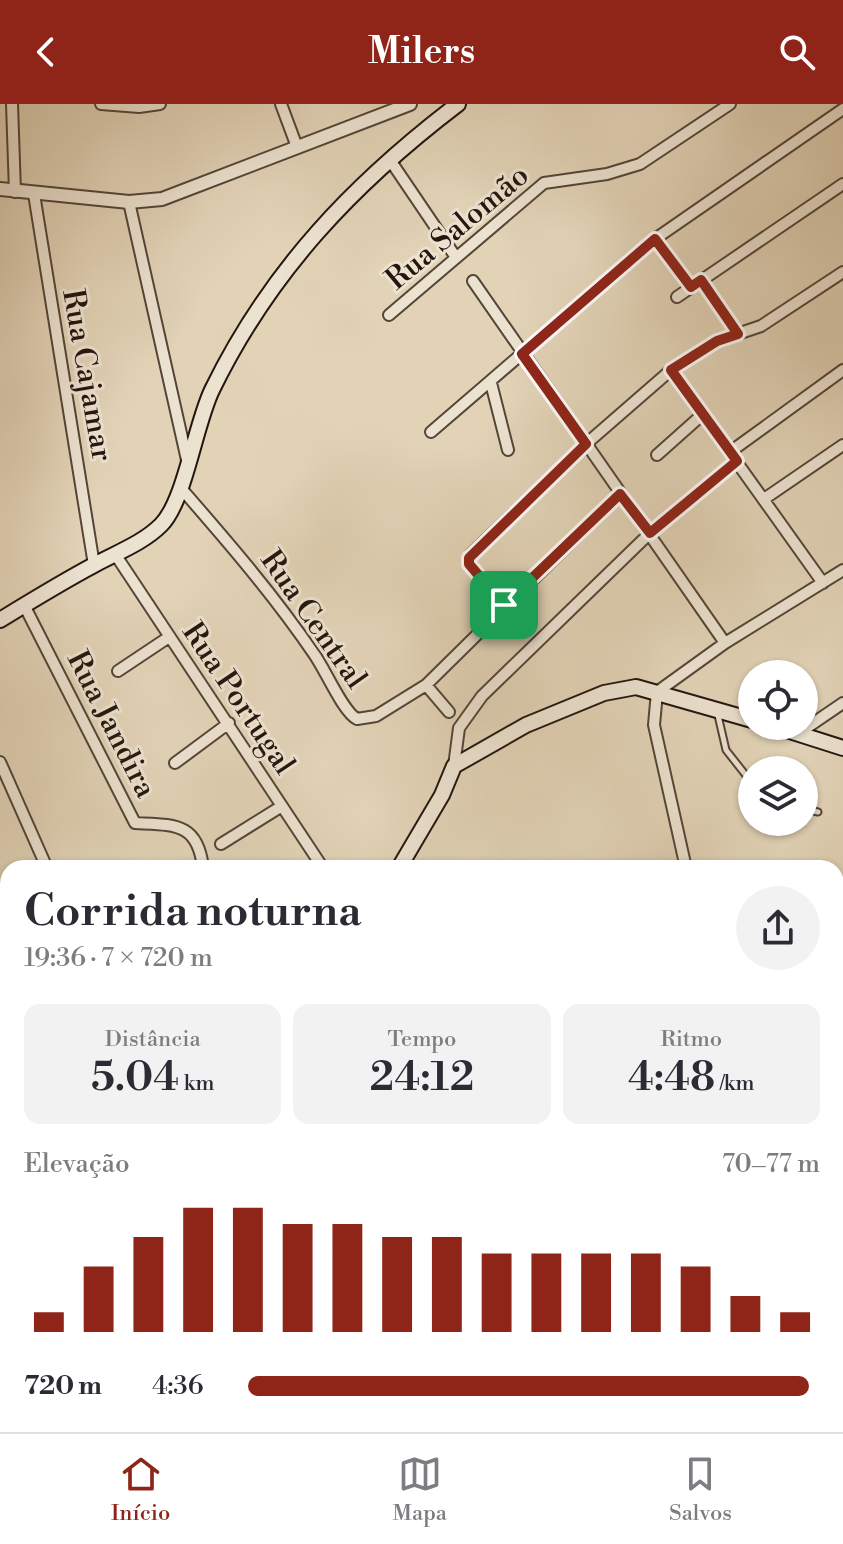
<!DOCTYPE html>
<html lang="pt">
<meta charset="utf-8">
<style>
body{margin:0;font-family:"Libre Bodoni",serif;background:#f2f2f3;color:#2b2b33;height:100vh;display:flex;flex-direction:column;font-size:30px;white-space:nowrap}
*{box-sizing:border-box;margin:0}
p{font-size:26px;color:#7c7c81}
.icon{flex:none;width:44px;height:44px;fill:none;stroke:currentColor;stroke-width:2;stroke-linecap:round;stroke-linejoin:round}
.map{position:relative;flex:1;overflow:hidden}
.side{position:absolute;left:0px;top:756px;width:844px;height:572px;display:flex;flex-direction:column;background:#fff;border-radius:24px 24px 0 0;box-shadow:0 2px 6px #0004}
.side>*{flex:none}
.fabs{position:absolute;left:738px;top:556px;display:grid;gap:16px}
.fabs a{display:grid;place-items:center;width:80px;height:80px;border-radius:50%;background:#fff;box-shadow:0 2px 6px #0004;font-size:40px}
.pin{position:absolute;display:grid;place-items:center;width:68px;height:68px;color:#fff;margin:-34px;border-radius:16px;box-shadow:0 4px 12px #0006}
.round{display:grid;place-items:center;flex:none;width:84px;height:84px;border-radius:42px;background:#f2f2f3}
.overview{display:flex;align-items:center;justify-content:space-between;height:136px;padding:0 24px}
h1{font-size:44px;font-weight:600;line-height:60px}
.stats{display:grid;grid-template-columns:repeat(3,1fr);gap:12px;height:136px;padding:8px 24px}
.stats div{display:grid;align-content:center;border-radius:16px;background:#f2f2f3;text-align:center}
.stats b{font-size:40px;font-weight:600}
.stats small{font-size:22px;font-weight:400}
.stats p{font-size:22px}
.chart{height:224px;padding:16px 24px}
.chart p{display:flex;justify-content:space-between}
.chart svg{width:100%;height:144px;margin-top:8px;stroke:#8f2418;stroke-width:6}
ul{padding:0 24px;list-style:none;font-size:26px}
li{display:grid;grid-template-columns:128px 96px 1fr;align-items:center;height:60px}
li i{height:20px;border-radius:10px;background:#8f2418}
header{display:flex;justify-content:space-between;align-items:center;height:104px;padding:0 24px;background:#8f2418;color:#fff;font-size:36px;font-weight:600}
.dock{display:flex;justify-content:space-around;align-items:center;height:112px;border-top:2px solid #e1e1e2;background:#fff;font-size:22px;color:#7c7c81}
.dock a{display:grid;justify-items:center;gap:4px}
.dock .current{color:#8f2418}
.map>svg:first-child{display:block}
.building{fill:#dfa395;stroke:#24160e;stroke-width:2;filter:url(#shadow)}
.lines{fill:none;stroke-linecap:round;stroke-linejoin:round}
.service-casing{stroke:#544538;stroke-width:9}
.minor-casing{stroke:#544538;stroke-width:14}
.tertiary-casing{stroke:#544538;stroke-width:16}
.secondary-casing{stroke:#24160e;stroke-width:18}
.path{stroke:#24160e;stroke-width:2;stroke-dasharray:6 4;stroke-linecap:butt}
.service{stroke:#ece2d0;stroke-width:5}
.minor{stroke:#ece2d0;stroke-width:10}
.tertiary{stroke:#ece2d0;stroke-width:12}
.secondary{stroke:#ece2d0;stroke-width:14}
.route-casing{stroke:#fff;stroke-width:16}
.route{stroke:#8f2418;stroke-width:10}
.labels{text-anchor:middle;stroke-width:6;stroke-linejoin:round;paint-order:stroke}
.street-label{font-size:30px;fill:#24160e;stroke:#ece2d0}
</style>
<header><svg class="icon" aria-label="back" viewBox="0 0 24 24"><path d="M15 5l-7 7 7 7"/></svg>Milers<svg class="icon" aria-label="search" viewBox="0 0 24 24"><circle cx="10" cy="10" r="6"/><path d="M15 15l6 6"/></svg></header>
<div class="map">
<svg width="843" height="1328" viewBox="0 0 843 1328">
<defs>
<filter id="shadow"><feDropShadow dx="3.5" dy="3.5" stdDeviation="0" flood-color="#0004"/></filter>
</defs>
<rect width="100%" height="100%" fill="#e2d3b7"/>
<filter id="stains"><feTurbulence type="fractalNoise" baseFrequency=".0025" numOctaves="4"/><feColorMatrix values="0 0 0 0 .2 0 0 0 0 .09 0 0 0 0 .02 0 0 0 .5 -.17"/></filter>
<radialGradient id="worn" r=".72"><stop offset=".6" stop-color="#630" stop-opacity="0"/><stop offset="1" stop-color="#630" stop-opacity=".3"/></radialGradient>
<path class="building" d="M8,1172V1196L0,1190V1175Z"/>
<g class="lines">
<defs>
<path id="service" d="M717,607L726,646L752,679
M804,705L818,708
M836,1189L843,1194"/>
<path id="minor" d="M12,0L15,88
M101,0L139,3L160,0
M281,0L297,43
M390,56L455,152
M34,90L94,461
M129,98L187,356
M701,176L738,230
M473,177L725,539
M677,193L843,80
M389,211L544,79L607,70L640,60L730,0
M671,266L823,479
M491,279L508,346
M431,328L655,135L843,5
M730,348L843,266
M657,351L703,310
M180,383C227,437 273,490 314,550C325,565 343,608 357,615L376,612L426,581L620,390
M764,395L843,341
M115,450L323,764
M24,501L135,719C174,721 198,718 203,764
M504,501L469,460L471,450L586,340L671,266L717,237L761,222L843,168
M118,567L169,533
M426,581L449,608
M799,629L843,599
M0,658L47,764
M175,659L229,619
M454,662L459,624L482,592L650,429L737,357
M221,740L282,702
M686,764L654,621L657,588L725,539L843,466
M0,807L8,824
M0,995L8,994
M836,1049L843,1045
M0,1076L8,1075
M0,1167L8,1166
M836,1252L843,1250
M0,1306L8,1304
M124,1320V1328
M212,1320L213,1328
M373,1320V1328
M291,1328V1320
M444,1328L445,1320
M520,1328L521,1320
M597,1328V1320"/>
<path id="tertiary" d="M0,85L129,98L162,95L410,0
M836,1086L843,1090
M836,1103L843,1107
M0,1198L8,1203
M32,1328L37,1320"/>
<path id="secondary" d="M0,516C31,497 62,478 94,461C116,449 143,439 161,421C185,397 195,321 212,286C270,167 353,80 458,0
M774,622L843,644
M399,764L442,691L454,662L526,621L604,589L636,583L752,616
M0,910L8,915
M0,928L8,933
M684,1328L686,1320"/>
</defs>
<use href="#service" class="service-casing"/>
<use href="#minor" class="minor-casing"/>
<use href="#tertiary" class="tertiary-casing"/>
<use href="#secondary" class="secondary-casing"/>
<path class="path" d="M661,142L685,176"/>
<use href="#service" class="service"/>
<use href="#minor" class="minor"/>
<use href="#tertiary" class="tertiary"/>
<use href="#secondary" class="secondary"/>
</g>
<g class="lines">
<defs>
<path id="route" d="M655,135L691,183L701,176L738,230L717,237L671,266L737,357L650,429L620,390L504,501L469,460V454L586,340L522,250Z"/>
</defs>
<use href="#route" class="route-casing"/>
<use href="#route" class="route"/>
</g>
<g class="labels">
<g class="street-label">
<text transform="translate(457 123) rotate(-40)" y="10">Rua Salomão</text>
<text transform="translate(88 271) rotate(80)" y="10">Rua Cajamar</text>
<text transform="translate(314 515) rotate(55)" y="10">Rua Central</text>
<text transform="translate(239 594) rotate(56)" y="10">Rua Portugal</text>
<text transform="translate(112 620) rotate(63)" y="10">Rua Jandira</text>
</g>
</g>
<rect width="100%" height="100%" filter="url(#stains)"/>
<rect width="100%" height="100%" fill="url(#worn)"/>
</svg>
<div class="fabs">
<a><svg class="icon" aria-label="locate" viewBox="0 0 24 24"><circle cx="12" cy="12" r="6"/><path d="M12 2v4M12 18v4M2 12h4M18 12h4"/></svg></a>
<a><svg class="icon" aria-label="layers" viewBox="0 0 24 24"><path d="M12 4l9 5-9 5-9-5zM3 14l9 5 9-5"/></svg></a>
</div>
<div class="pin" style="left:504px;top:501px;background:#1e9e55"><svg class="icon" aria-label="arrive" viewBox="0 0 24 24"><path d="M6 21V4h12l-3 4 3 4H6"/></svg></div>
<section class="side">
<div class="overview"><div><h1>Corrida noturna</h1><p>19:36 · 7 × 720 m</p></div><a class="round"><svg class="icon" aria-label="share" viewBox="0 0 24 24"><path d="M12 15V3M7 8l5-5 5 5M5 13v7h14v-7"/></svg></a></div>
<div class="stats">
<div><p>Distância</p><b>5.04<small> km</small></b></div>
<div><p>Tempo</p><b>24:12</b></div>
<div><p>Ritmo</p><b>4:48<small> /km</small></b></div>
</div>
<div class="chart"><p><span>Elevação</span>70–77 m</p>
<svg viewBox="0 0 160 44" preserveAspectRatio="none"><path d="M5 44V38M15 44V24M25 44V15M35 44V6M45 44V6M55 44V11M65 44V11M75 44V15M85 44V15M95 44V20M105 44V20M115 44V20M125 44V20M135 44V24M145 44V33M155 44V38"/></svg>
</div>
<ul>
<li><b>720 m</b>4:36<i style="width:98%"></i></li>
</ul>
</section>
</div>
<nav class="dock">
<a class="current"><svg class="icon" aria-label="home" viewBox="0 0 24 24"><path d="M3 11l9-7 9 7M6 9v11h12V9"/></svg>Início</a>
<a><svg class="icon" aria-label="map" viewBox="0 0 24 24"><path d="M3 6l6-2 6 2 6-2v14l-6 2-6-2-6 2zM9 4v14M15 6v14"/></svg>Mapa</a>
<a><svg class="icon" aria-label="saved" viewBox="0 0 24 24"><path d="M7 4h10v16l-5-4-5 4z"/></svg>Salvos</a>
</nav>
